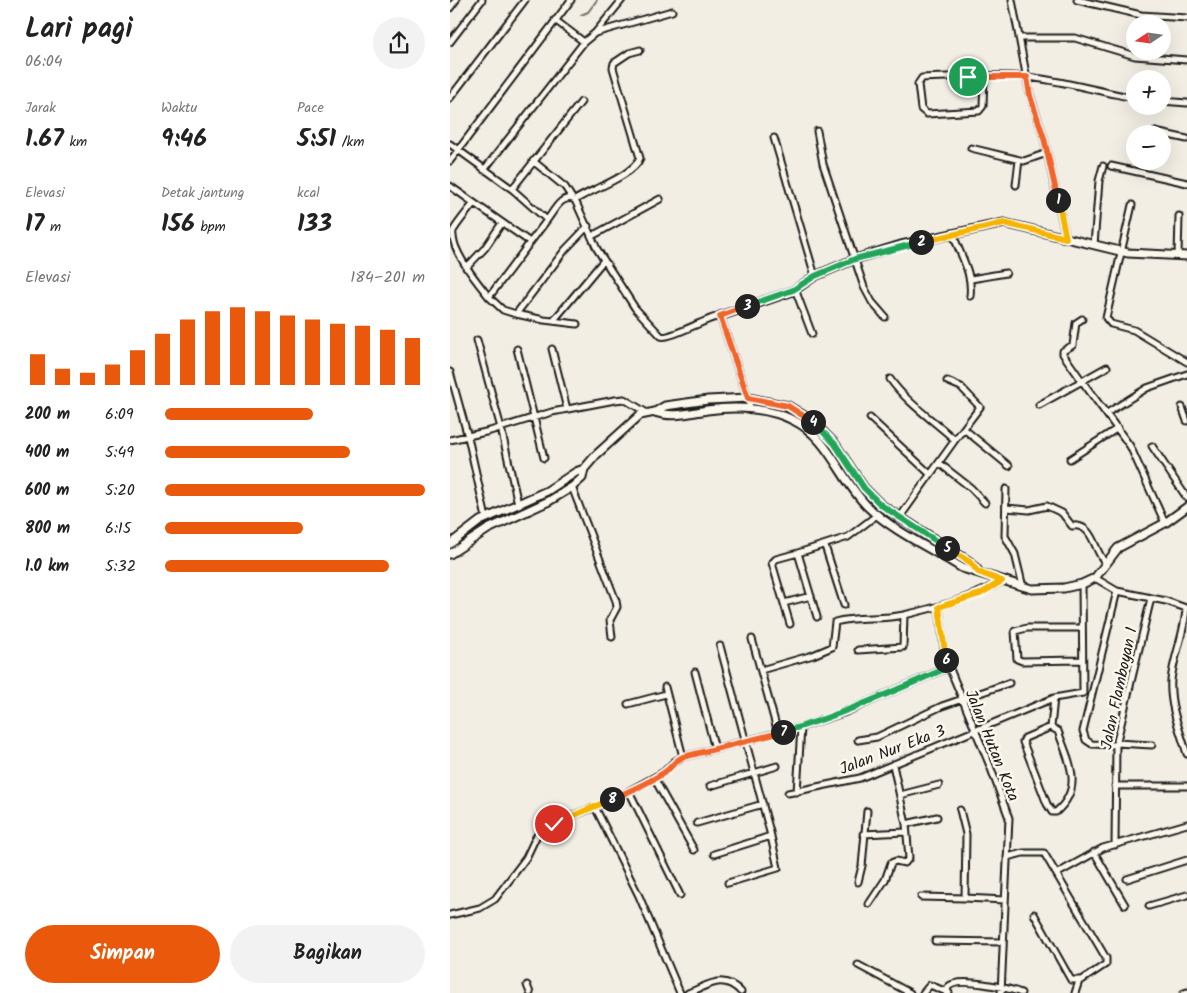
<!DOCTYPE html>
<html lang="id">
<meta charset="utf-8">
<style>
body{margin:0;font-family:Kalam,sans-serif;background:#f2f2f2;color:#222;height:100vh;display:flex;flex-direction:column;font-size:19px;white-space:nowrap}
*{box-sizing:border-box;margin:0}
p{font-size:16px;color:#767676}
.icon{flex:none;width:28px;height:28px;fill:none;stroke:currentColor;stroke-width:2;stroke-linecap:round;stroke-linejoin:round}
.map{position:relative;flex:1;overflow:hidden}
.side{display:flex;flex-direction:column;background:#fff;width:450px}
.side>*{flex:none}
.needle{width:32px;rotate:257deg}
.buttons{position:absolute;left:676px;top:15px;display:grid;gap:10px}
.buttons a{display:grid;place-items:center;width:45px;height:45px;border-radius:50%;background:#fff;box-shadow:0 5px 20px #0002;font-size:25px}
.pin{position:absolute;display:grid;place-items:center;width:42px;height:42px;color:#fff;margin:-21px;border:2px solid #fff;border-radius:50%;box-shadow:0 1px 5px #0007}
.km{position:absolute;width:25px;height:25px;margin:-12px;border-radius:50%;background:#222;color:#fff;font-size:14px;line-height:25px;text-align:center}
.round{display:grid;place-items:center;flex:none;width:52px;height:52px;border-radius:26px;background:#f2f2f2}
.head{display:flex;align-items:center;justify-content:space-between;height:85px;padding:0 25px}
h1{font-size:28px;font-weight:800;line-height:38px}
.figures{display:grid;grid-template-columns:repeat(3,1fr);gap:8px;height:85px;padding:5px 25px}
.figures div{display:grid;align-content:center}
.figures b{font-size:25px;font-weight:800}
.figures small{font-size:14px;font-weight:400}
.figures p{font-size:14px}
.chart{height:140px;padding:10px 25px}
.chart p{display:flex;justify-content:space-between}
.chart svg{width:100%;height:90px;margin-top:5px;stroke:#ea580c;stroke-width:6}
.primary-button{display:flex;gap:10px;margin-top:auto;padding:10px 25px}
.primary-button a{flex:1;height:58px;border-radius:30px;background:#ea580c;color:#fff;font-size:20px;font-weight:800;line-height:58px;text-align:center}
.primary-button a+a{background:#f2f2f2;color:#222}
ul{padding:0 25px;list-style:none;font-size:16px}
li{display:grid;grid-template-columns:80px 60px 1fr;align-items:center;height:38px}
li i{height:12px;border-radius:6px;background:#ea580c}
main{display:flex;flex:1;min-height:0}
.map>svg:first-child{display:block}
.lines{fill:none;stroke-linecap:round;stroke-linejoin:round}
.stream{stroke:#716f6b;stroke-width:2}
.street-casing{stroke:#1c1c1c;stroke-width:9}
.secondary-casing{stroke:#1c1c1c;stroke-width:11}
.street{stroke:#fbf7ec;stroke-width:5}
.secondary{stroke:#fbf7ec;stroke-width:7}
.split-1-casing{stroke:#fff;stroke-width:10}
.split-2-casing{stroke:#fff;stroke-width:10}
.split-3-casing{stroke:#fff;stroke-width:10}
.split-4-casing{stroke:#fff;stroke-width:10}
.split-5-casing{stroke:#fff;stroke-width:10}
.split-6-casing{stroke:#fff;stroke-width:10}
.split-7-casing{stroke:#fff;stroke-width:10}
.split-8-casing{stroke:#fff;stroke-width:10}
.split-9-casing{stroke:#fff;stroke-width:10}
.split-1{stroke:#f0652b;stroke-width:6}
.split-2{stroke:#f5b400;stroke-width:6}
.split-3{stroke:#22a559;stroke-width:6}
.split-4{stroke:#f0652b;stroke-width:6}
.split-5{stroke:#22a559;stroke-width:6}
.split-6{stroke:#f5b400;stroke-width:6}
.split-7{stroke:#22a559;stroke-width:6}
.split-8{stroke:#f0652b;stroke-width:6}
.split-9{stroke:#f5b400;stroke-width:6}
.labels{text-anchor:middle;stroke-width:5;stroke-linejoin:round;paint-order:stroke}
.street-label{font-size:16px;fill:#1c1c1c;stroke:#fbf7ec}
</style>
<main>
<section class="side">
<div class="head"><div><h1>Lari pagi</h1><p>06:04</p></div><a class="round"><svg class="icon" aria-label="share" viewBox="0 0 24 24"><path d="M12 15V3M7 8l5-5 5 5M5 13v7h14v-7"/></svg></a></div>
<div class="figures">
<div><p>Jarak</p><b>1.67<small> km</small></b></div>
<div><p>Waktu</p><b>9:46</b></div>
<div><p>Pace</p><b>5:51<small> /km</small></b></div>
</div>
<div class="figures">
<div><p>Elevasi</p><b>17<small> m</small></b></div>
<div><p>Detak jantung</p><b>156<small> bpm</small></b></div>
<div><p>kcal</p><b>133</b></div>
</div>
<div class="chart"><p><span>Elevasi</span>184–201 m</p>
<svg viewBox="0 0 160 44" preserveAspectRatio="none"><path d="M5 44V29M15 44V36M25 44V38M35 44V34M45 44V27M55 44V19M65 44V12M75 44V8M85 44V6M95 44V8M105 44V10M115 44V12M125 44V14M135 44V15M145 44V17M155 44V21"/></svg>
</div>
<ul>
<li><b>200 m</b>6:09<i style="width:57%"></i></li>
<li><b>400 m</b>5:49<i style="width:71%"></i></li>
<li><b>600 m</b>5:20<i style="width:100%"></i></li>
<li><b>800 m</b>6:15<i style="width:53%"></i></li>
<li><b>1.0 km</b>5:32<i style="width:86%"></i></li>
</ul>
<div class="primary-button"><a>Simpan</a><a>Bagikan</a></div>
</section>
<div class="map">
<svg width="737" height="993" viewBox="0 0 737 993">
<rect width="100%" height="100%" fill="#f2eee4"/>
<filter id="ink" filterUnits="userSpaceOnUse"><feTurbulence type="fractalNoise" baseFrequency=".02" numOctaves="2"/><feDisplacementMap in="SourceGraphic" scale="10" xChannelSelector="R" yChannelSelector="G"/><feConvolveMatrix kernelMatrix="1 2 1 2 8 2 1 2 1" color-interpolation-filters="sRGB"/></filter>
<g filter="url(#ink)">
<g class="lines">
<path class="stream" d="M131,15L138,12L147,0"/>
<defs>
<path id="street" d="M562,0L580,95L594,138L616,238
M627,0L691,15L737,18
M0,8L6,0
M105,20L134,42
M145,33L172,0
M569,38H625L685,56L737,60
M0,42L32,0
M534,76L533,106L529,111L477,114L471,109L468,84L472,78C506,77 542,74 576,77C612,80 649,92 685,98
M0,98L75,0
M712,101L737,103
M367,131L373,164L414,287L422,302L435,317
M705,132L737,139
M324,138L365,276
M0,144L62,189L97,220C104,211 112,193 125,200L147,249L185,308L211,336C219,340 256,318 270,316L298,398L300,408
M521,148L574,161L597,153
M0,161L121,0
M83,161L115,187L122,198
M661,166L737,183
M34,170L134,42L145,33L222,11
M566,185L569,160
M0,186L24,203C17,212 9,221 3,231C0,250 28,283 39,297L97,220
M62,189L131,102
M125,200C142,189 183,176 190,158L163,68L164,63L179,53L190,50
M24,203L80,242
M682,205L656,318L661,324L684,330L737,362
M503,234C510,255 523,273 520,296
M142,236L210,199
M644,245L649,181L653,166
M728,256L729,216
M16,268L35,248L52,223
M521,279L556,273
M345,289L362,334
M39,297L53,310L66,314
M632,319L626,323L623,345L613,351V354L632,381L657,367
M104,320L154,260
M127,324L94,320L66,314L115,250L138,226
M27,340L51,428L68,504
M67,349L94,458
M102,349L117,409
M0,372L18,437L36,518
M440,379C457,403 483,420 505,440L450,517
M497,381L511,387L530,407L505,440
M589,405L632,381L680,446L715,523
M732,407L737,421
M657,413L697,388L737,374
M420,418L480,474
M514,429L559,466
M0,440L40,431L102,412L165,400L174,399L197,413
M702,446L737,498
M620,459L668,428
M489,463L521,488L535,503
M122,487L166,601L167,607L160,620L162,637
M556,489L555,536L565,554L573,587
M556,508L579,510L597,506L612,513L622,526C644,523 644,552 655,562
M375,546L394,605
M645,578L667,591L716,601L736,608C735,632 724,655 721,680C719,705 730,731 737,754
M334,603L361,596
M489,607L495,657L540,766L559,818L551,993
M367,617L348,553L398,537L427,515
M340,624L322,563L326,559L348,553
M631,628H577L565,631L567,659L572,661L631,660
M302,639L328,733
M270,646L320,832L328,868L278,883
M408,650L453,647L454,615
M311,670L363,655L382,647L385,622C407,616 431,620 454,615C488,607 521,599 552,581
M245,672L265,749
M215,687L233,757
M178,704L216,694
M601,727L575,738L573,742L597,804L602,812H606C635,787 618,760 608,731L601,727L604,698L633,693L632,584
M408,740L427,737L492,706L559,683
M666,743L702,745
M666,745L642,744L636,740L633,731L667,591
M204,778L244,850
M260,786L327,766
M665,786H737
M178,792L145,807L189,896L230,993
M347,792L351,727
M338,793L410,778L604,698
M450,795L489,785
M510,810L516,834L515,898L555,900
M247,823L313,804
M456,824L487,817
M413,834L456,832
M665,845L666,745L701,598
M644,852L675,905
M264,854L321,836
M557,857L573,853H594L656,958V964L632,980H621L584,914
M608,873L653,848L737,824
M677,879L737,860
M408,882L412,866L417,811
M230,895L179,791L214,772L225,761L233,757L351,727L393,713L499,667
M471,897L515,898
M419,904L435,880L441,863L446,861L455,863L459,858L456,824L443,765
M699,906L737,895
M0,915L30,908L45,899L76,858L86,837L93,827L145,807
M485,941L553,942
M408,965L460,993
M77,985L80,993
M238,993C259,985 273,973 291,992
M473,993L480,985L499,993
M497,993L498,987C508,976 558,988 571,993
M625,993L629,981
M734,993L737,992"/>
<path id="secondary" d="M270,316L343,291L365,276L405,259L451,245L554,223L678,253L737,256
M205,412C222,418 239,413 257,410C286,406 316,407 343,420C379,437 390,479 417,506C444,532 481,548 512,568L582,589L614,588L632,584L645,578L668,548L715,523L737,507
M0,544L30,521L97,491L126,472L134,469
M0,554L38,529L99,501L122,487L132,478L134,469L146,455L190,415L205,412L215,406L258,400L298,398L338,406L361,420L385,444L414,488L431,505L520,562L528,571"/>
</defs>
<use href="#street" class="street-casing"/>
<use href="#secondary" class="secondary-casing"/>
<use href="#street" class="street"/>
<use href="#secondary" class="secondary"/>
</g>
</g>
<g class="lines" filter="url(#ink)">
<defs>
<path id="split-1" d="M518,77H577L580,96L594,138L608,200"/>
<path id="split-2" d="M471,242L554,223L616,238L608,200"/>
<path id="split-3" d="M297,306L343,290L365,276L405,259L471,242"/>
<path id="split-4" d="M297,306L270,316L298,398L338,406L363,422"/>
<path id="split-5" d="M363,422L385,444L414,488L431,505L497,548"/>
<path id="split-6" d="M496,660L489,607L530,594L552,581L528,572L520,562L497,548"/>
<path id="split-7" d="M333,732C390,716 444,691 499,667L496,660"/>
<path id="split-8" d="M162,799C180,791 199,783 215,772C222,767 224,761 233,757L333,732"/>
<path id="split-9" d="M104,824L162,799"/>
</defs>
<use href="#split-1" class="split-1-casing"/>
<use href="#split-2" class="split-2-casing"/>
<use href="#split-3" class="split-3-casing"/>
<use href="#split-4" class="split-4-casing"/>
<use href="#split-5" class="split-5-casing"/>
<use href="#split-6" class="split-6-casing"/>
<use href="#split-7" class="split-7-casing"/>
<use href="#split-8" class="split-8-casing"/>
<use href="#split-9" class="split-9-casing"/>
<use href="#split-1" class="split-1"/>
<use href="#split-2" class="split-2"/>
<use href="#split-3" class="split-3"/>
<use href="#split-4" class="split-4"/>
<use href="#split-5" class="split-5"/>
<use href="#split-6" class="split-6"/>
<use href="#split-7" class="split-7"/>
<use href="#split-8" class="split-8"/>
<use href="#split-9" class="split-9"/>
</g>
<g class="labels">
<g class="street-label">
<text transform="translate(668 688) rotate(-78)" y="6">Jalan Flamboyan 1</text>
<text transform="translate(543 745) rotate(68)" y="6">Jalan Hutan Kota</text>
<text transform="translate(442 749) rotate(-21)" y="6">Jalan Nur Eka 3</text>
</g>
</g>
</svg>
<div class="buttons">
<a><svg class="needle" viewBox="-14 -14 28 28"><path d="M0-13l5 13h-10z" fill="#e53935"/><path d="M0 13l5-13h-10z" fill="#767676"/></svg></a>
<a>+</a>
<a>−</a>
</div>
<div class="pin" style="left:518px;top:77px;background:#1e9e55"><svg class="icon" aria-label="arrive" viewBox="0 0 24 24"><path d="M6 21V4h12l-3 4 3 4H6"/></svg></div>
<div class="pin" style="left:104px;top:824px;background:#d93025"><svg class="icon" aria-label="check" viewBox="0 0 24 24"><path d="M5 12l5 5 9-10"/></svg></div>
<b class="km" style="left:608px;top:200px">1</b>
<b class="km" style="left:471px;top:242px">2</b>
<b class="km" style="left:297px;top:306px">3</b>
<b class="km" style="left:363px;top:422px">4</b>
<b class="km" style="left:497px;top:548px">5</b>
<b class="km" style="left:496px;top:660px">6</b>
<b class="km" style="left:333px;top:732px">7</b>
<b class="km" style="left:162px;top:799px">8</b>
</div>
</main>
